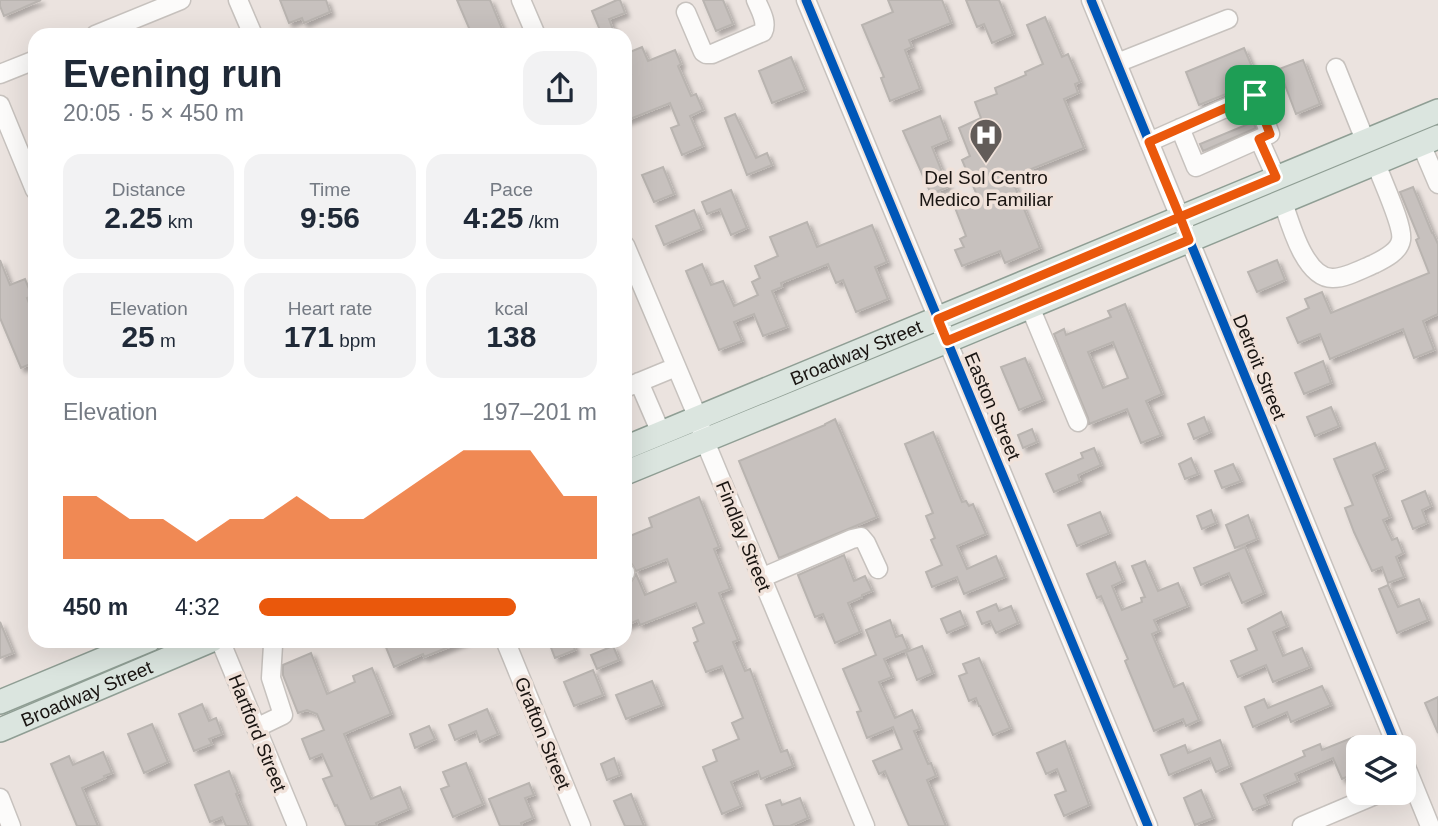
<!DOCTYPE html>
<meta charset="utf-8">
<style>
body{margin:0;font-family:Helvetica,sans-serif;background:#f2f2f3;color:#1f2937;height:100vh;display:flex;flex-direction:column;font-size:26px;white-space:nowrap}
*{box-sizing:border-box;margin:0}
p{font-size:23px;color:#747a83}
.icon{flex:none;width:38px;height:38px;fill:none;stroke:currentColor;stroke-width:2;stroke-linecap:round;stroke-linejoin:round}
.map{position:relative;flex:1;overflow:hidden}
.side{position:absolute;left:28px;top:28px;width:604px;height:620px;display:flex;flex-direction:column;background:#fff;border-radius:21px;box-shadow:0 7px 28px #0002}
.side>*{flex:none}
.buttons{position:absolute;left:1346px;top:735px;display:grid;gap:14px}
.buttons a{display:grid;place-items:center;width:70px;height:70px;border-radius:14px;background:#fff;box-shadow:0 7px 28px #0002;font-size:35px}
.pin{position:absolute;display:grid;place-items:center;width:60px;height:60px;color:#fff;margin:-30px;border-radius:14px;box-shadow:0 4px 10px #0006}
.round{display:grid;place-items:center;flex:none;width:74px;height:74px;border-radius:21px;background:#f2f2f3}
.overview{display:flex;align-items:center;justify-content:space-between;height:119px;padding:0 35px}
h1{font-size:38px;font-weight:700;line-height:52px}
.metrics{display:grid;grid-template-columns:repeat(3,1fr);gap:10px;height:119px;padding:7px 35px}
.metrics div{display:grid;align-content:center;border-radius:18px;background:#f2f2f3;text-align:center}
.metrics b{font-size:30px;font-weight:700}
.metrics small{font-size:19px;font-weight:400}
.metrics p{font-size:19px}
.chart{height:196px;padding:14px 35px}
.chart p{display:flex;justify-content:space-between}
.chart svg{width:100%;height:126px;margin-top:7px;fill:#ea580c;opacity:.7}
ul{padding:0 35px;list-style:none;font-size:23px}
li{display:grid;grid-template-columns:112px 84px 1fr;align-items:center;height:52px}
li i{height:18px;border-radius:9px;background:#ea580c}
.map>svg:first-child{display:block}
.building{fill:#c7c1be;stroke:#b9b4b0;stroke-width:2;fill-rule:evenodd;filter:url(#shadow)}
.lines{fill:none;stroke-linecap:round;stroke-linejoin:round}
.minor-casing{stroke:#c7c2be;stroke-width:21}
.major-casing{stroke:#8f9e94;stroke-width:26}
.minor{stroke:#fcfbfa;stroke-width:18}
.major{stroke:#dbe5df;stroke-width:23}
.cycleway-casing{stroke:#f0e2da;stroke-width:13}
.cycleway{stroke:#0057b8;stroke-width:9}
.route-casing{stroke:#fff;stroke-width:14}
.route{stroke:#ea580c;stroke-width:9}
.labels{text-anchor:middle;stroke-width:7;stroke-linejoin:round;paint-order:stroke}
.poi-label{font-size:19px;fill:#191411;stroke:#f0e2da}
.street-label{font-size:19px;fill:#191411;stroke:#f0e2da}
</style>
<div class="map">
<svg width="1438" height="826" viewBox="0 0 1438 826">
<defs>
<filter id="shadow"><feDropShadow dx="4" dy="4" stdDeviation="2" flood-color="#0004"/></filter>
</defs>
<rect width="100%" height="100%" fill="#ebe3df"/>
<path class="building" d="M0,0H41L4,16L0,6Z
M280,0H326L330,12L304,23L302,18L289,23Z
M457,0H490L502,29L487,35H472Z
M617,0H620L625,13L609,19L615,35H602L592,11Z
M703,0H723L733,24L716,31Z
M888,0H942L951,23L909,40L912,47L905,50L920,89L890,101L881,78L884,77L862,25L893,12Z
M966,0H999L1013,34L992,43L984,24L977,27Z
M1045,17L1062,57L1068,54L1080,82L1075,84L1078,93L1064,99L1084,148L1011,177L1040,248L1005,263L1000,251L962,266L955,250L964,247L960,239L966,236L954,205L977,195L962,160L970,156L959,128L981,118L975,102L997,94L995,88L1026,75L1025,72L1043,64L1027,25Z
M642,47L648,61L675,50L681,64L678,66L691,96L696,94L703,110L690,116L703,146L682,155L671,128L679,125L670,103L625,121V76L631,74L625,59V54Z
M1244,48L1258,81L1199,105L1186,72Z
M791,57L805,90L772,103L759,71Z
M1303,60L1320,104L1296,114L1279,69Z
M735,114L756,158L767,153L772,165L747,175L725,118Z
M940,116L949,140L932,147L948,187L931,194L903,131Z
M1253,122L1256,128L1203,151L1200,144Z
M663,167L674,194L654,202L642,175Z
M1413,187L1432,233H1433L1438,244V314L1423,321L1434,350L1414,358L1403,329L1330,359L1320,334L1298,343L1287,318L1309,308L1305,299L1322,292L1331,313L1429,273L1416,240L1419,238L1400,192Z
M731,190L747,228L731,235L720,209L707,214L702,202Z
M694,210L702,229L664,245L656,226Z
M807,222L817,247L872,225L887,262L875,267L888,299L856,312L843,280L836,283L828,264L781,283L782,287L772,291L787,327L763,336L754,314L734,322L742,341L719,350L686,271L702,264L711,285L723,281L734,306L758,295L752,282L760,278L755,266L778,256L770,237Z
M0,260L10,285L25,279L32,296L27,298L35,318V362L21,368L0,318Z
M1277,260L1285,280L1257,292L1248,272Z
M1125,304L1162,394L1146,401L1161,435L1141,443L1127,409L1089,424L1088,418L1054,334L1064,329L1066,335L1111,317L1108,311ZM1113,342L1128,378L1103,388L1088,352Z
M1025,358L1043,400L1019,410L1001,367Z
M1323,361L1331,383L1304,394L1295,373Z
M1331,407L1339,426L1315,436L1307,417Z
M1204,417L1210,432L1194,439L1188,424Z
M835,419L877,517L779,558L739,461L825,425V424Z
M1032,429L1037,442L1023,448L1018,435Z
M933,432L962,502L966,501L969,506L973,504L986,534L957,546L967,569L996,556L1005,577L964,594L957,577L932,587L926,572L942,565L931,540L935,538L926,516L933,513L905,444Z
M1375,443L1386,469L1373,475L1390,517L1383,520L1392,540L1397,538L1403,553L1396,557L1404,577L1388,583L1382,567L1372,571L1354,532L1345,508L1353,505L1334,459Z
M1094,448L1101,465L1078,475L1080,481L1054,492L1046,474L1083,458L1081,453Z
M1191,458L1198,474L1185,479L1179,464Z
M1233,464L1241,481L1222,488L1215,471Z
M1425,491L1431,506L1422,510L1427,523L1413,529L1402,501Z
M699,497L719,547L714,549L730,589L719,593L738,640L733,642L745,671L750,669L781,752L787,750L793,766L761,779L758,771L731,782L741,806L722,814L703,767L717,761L713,750L739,739L732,723L743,718L722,666L706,672L694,643L698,641L693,628L704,623L696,603L640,625L638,620L625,626V584L631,582L636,574L645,595L676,582L667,559L636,571L631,563L625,561V538L652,527L649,518Z
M1211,510L1216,523L1202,529L1197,516Z
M1100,512L1109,533L1077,546L1068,525Z
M1248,515L1257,539L1235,548L1226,525Z
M1245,547L1264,593L1242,603L1229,573L1201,585L1194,568Z
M844,555L854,581L865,576L872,591L862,595V597L848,603L860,632L835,643L823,614L815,617L798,575Z
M1145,561L1158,591L1178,583L1188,606L1154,620L1159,631L1152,634L1174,687L1183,683L1199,720L1186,726L1183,719L1154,731L1125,661L1128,659L1101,596L1097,598L1087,574L1115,562L1123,581L1112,586L1122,610L1142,602L1141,598L1145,597L1132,566Z
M1388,585L1398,607L1419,599L1428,620L1397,633L1379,589Z
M996,604L999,611L1011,606L1018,623L996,633L990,621L982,624L977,612Z
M960,611L966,625L947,633L941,619Z
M1281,612L1287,626L1273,632L1283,656L1302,648L1310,667L1273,682L1266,665L1238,677L1231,661L1257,650L1248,629Z
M890,620L896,637L902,635L908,649L884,659L892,677L879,682L895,718L912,710L920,729L914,731L928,764L931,763L936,776L927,780L946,826H909L885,771L879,774L873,761L902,749L893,727L867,738L857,712L861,711L843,669L876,655L866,630Z
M0,622L13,653L0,658Z
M383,640H464V641L424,657L423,654L394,667Z
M562,640H571L575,650L555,658L550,645Z
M613,646L619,660L597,669L591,655Z
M922,646L933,673L917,680L906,652Z
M311,653L327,694L355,682L353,676L372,668L391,714L344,734L371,799L400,787L409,809L376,823L377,826H346L337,805L335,806L323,779L332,776L322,754L310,759L302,739L324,730L317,714L307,710L298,713L283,675V665Z
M979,658L1010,728L993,735L980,706H979L976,698L969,701L959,676L967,673L963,664Z
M593,670L603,695L574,706L564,682Z
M652,681L662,705L626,719L616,695Z
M1322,686L1331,705L1291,722L1287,712L1253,727L1245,707L1264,699L1268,708Z
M1438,697V733L1425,703Z
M202,704L209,721L216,718L222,734L209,739L212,744L194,751L179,714Z
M487,709L498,734L480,742L476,731L455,740L449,725Z
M152,724L168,762L144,773L128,734Z
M429,726L435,739L415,748L410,734Z
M1354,737L1358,747V772L1342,779L1333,758L1295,774L1298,781L1264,795L1268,804L1253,810L1241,784L1305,756L1303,751L1320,744L1322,750Z
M1220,740L1230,766L1216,772L1210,758L1169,775L1161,755L1185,745L1188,753Z
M1065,741L1089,805L1064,816L1055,795L1066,791L1057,769L1046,774L1037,753Z
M103,752L112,773L104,776L105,778L82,788L98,826H77L51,764L69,756L73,765Z
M614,758L620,775L607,780L601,764Z
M466,763L483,804L453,817L441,789L449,786L443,772Z
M229,771L238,793L236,794L249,826H226L222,817L210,822L195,785Z
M529,783L534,795L525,798L533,818L521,823L522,826H500L489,799Z
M1201,790L1213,818L1195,825L1184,798Z
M631,794L644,826H625L614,801Z
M800,798L808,818L790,826H774L766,805L780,800L782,805Z"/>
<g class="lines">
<defs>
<path id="minor" d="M238,0L253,35
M521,0L536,35
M806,0L1148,826
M1091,0L1397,747
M686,12L703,52L706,54H712L763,32C768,22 760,10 756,0
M95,35L181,0
M1117,63L1228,19
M1336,68L1365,140
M0,74L35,60
M0,105L35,190
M1259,139L1276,177
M1149,142L1255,95L1270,134L1196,167L1180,128
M1421,144L1438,184
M1283,202C1290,223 1305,279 1333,278C1346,278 1362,269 1374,264C1384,259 1399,252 1401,240C1404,226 1381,179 1376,163
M625,245L698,418L704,439L865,826
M1030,307L1078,422
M639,382L661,433
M625,388L676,367
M625,572V573
M761,578L852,539L861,537L866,543L878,569
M220,640L297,826
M505,640L581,826
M256,728L283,715L271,678L273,645L272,640
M1404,762L1430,826
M0,798L11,826
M1302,826L1380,793"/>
<g id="major">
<path id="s1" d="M625,448L1438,111"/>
<path d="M625,473L947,341L1438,137"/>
<path d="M0,702L149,640"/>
<path id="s2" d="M0,730L212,640"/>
</g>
</defs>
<use href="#minor" class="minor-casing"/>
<use href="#major" class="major-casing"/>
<use href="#minor" class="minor"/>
<use href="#major" class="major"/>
<defs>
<path id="cycleway" d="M806,0L1148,826
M1091,0L1397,747"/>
</defs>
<use href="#cycleway" class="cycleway-casing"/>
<use href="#cycleway" class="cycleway"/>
</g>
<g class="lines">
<defs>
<path id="route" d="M1255,95L1149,142L1180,217L938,319L947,341L1189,240L1180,217L1276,177L1259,139L1270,134L1255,95"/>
</defs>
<use href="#route" class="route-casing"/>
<use href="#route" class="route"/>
</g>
<defs>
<symbol id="hospital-pin" viewBox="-11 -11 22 30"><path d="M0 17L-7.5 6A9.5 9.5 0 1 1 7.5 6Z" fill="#625c59" stroke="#f0e2da"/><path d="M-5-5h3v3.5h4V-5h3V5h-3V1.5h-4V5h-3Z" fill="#fff"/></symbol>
</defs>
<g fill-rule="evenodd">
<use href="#hospital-pin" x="967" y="116" width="38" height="52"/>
</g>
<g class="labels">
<g class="poi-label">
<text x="986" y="184">Del Sol Centro<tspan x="986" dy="22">Medico Familiar</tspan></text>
</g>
<g class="street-label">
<text dy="7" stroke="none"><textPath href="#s1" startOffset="250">Broadway Street</textPath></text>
<text transform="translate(1260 367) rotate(68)" y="7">Detroit Street</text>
<text transform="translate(993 406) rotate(67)" y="7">Easton Street</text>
<text transform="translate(744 536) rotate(68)" y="7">Findlay Street</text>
<text dy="7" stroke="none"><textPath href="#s2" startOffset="94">Broadway Street</textPath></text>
<text transform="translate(258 733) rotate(68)" y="7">Hartford Street</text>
<text transform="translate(543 733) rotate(68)" y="7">Grafton Street</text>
</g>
</g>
</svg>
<div class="buttons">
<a><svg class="icon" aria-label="layers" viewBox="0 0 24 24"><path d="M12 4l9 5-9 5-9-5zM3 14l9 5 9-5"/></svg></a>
</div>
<div class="pin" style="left:1255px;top:95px;background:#1e9e55"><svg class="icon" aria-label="arrive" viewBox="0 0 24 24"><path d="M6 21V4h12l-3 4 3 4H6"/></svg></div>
<section class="side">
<div class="overview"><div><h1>Evening run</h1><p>20:05 · 5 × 450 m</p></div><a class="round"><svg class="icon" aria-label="share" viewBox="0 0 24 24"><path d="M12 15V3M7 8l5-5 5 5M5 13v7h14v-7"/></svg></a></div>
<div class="metrics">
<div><p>Distance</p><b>2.25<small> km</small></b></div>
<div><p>Time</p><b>9:56</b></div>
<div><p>Pace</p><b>4:25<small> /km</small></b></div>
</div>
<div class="metrics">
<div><p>Elevation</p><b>25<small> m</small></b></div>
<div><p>Heart rate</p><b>171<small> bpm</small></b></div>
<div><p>kcal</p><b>138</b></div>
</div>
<div class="chart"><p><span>Elevation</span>197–201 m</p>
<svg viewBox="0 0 160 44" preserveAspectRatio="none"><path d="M0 44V22L10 22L20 30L30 30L40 38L50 30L60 30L70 22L80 30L90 30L100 22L110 14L120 6L130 6L140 6L150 22L160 22V44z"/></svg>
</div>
<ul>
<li><b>450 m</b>4:32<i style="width:76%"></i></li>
</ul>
</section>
</div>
